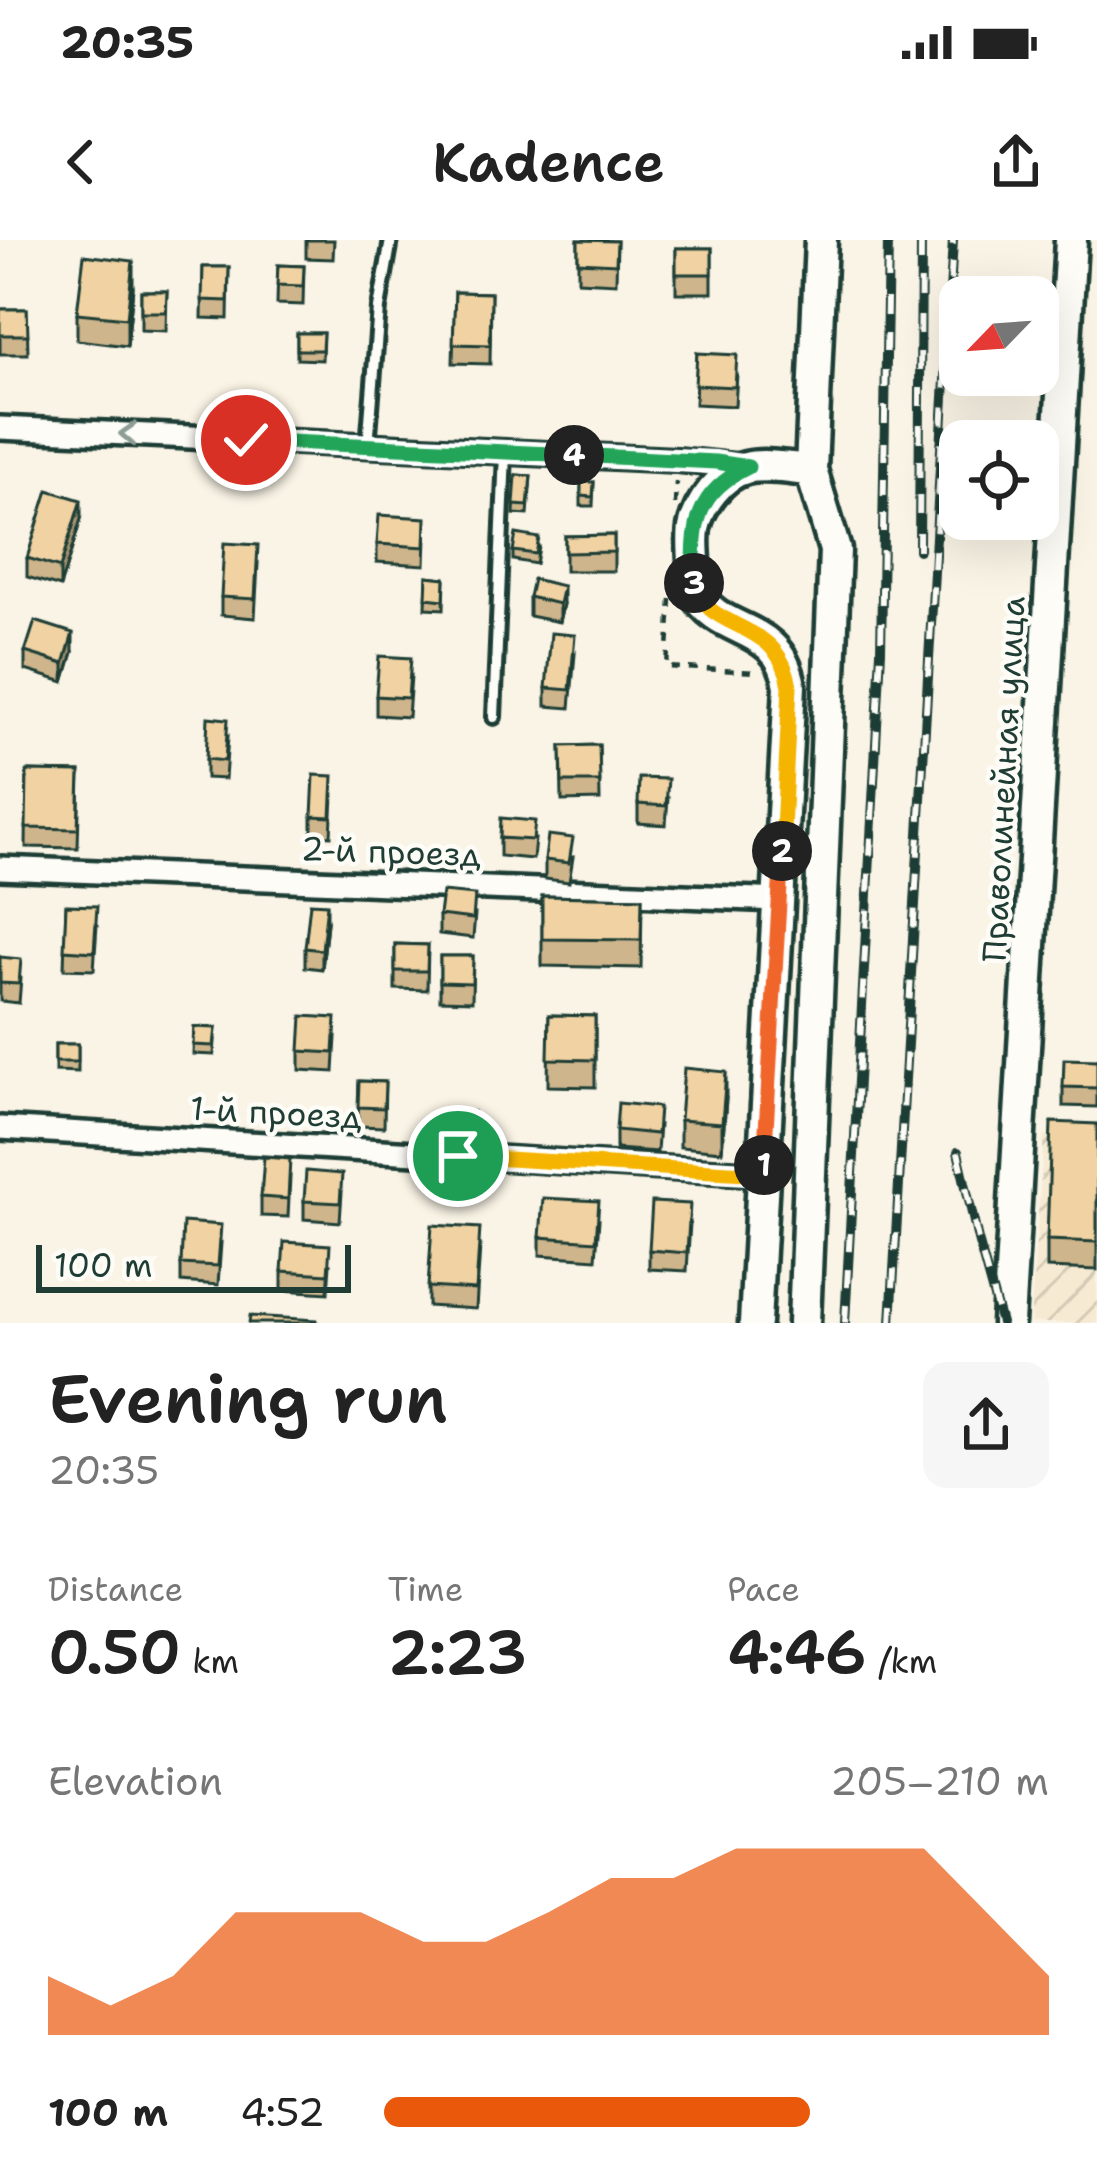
<!DOCTYPE html>
<meta charset="utf-8">
<style>
body{margin:0;font-family:"Shantell Sans",sans-serif;background:#f6f6f6;color:#222;height:100vh;display:flex;flex-direction:column;font-size:45px;white-space:nowrap}
*{box-sizing:border-box;margin:0}
p{font-size:39px;color:#767676}
.icon{flex:none;width:66px;height:66px;fill:none;stroke:currentColor;stroke-width:2;stroke-linecap:round;stroke-linejoin:round}
.map{position:relative;height:1083px;overflow:hidden}
.details{display:flex;flex-direction:column;background:#fff;flex:1}
.details>*{flex:none}
.needle{width:78px;rotate:245deg}
.controls{position:absolute;left:939px;top:36px;display:grid;gap:24px}
.controls a{display:grid;place-items:center;width:120px;height:120px;border-radius:24px;background:#fff;box-shadow:0 12px 48px #0002;font-size:60px}
.scale{position:absolute;left:36px;bottom:30px;width:315px;box-sizing:border-box;padding-left:12px;border:6px solid #1f3d34;border-top:0;font-size:33px;line-height:42px;white-space:nowrap;color:#1f3d34;-webkit-text-stroke:9px #fdfcf7;paint-order:stroke}
.pin{position:absolute;display:grid;place-items:center;width:102px;height:102px;color:#fff;margin:-51px;border:6px solid #fff;border-radius:50%;box-shadow:0 3px 12px #0007}
.km{position:absolute;width:60px;height:60px;margin:-30px;border-radius:50%;background:#222;color:#fff;font-size:33px;line-height:60px;text-align:center}
.round{display:grid;place-items:center;flex:none;width:126px;height:126px;border-radius:24px;background:#f6f6f6}
.head{display:flex;align-items:center;justify-content:space-between;height:204px;padding:0 48px}
h1{font-size:66px;font-weight:600;line-height:90px}
.metrics{display:grid;grid-template-columns:repeat(3,1fr);gap:18px;height:204px;padding:12px 48px}
.metrics div{display:grid;align-content:center}
.metrics b{font-size:60px;font-weight:600}
.metrics small{font-size:33px;font-weight:400}
.metrics p{font-size:33px}
.chart{height:336px;padding:24px 48px}
.chart p{display:flex;justify-content:space-between}
.chart svg{width:100%;height:216px;margin-top:12px;fill:#ea580c;opacity:.7}
ul{padding:0 48px;list-style:none;font-size:39px}
li{display:grid;grid-template-columns:192px 144px 1fr;align-items:center;height:90px}
li i{height:30px;border-radius:15px;background:#ea580c}
.status{display:flex;justify-content:space-between;align-items:center;height:84px;padding:0 60px;background:#fff;direction:ltr}
.status svg{height:33px;fill:currentColor}
header{display:flex;justify-content:space-between;align-items:center;height:156px;padding:0 48px;background:#fff;font-size:54px;font-weight:600}
.map>svg:first-child{display:block}
.industrial{fill:url(#industrial-furrows)}
.lines{fill:none;stroke-linecap:round;stroke-linejoin:round}
.service-casing{stroke:#1f3d34;stroke-width:20}
.minor-casing{stroke:#1f3d34;stroke-width:30}
.secondary-casing{stroke:#1f3d34;stroke-width:39}
.path{stroke:#1f3d34;stroke-width:4.5;stroke-dasharray:9 9;stroke-linecap:butt}
.service{stroke:#fdfcf7;stroke-width:10}
.minor{stroke:#fdfcf7;stroke-width:21}
.secondary{stroke:#fdfcf7;stroke-width:30}
.rail-casing{stroke:#1f3d34;stroke-width:10}
.rail{stroke:#fdfcf7;stroke-width:6;stroke-dasharray:18;stroke-linecap:butt}
.wall{fill:#ceb58c;stroke:#1f3d34;stroke-width:3}
.shaded-wall{fill:#a89372;stroke:#1f3d34;stroke-width:3}
.building{fill:#f0d2a3;stroke:#1f3d34;stroke-width:3}
.oneway{stroke:#8e9c96}
.split-1-casing{stroke:#fff;stroke-width:24}
.split-2-casing{stroke:#fff;stroke-width:24}
.split-3-casing{stroke:#fff;stroke-width:24}
.split-4-casing{stroke:#fff;stroke-width:24}
.split-5-casing{stroke:#fff;stroke-width:24}
.split-1{stroke:#f5b400;stroke-width:15}
.split-2{stroke:#f0652b;stroke-width:15}
.split-3{stroke:#f5b400;stroke-width:15}
.split-4{stroke:#22a559;stroke-width:15}
.split-5{stroke:#22a559;stroke-width:15}
.labels{text-anchor:middle;stroke-width:9;stroke-linejoin:round;paint-order:stroke}
.street-label{font-size:33px;fill:#1f3d34;stroke:#fdfcf7}
</style>
<div class="status"><b>20:35</b><svg viewBox="0 0 49 12"><path d="M0 12V9h3v3zM5 12V6h3v6zM10 12V3h3v9zM15 12V0h3v12zM26 1h20v11H26zM47 4h2v5h-2z"/></svg></div>
<header><svg class="icon" aria-label="back" viewBox="0 0 24 24"><path d="M15 5l-7 7 7 7"/></svg>Kadence<svg class="icon" aria-label="share" viewBox="0 0 24 24"><path d="M12 15V3M7 8l5-5 5 5M5 13v7h14v-7"/></svg></header>
<div class="map">
<svg width="1097" height="1083" viewBox="0 0 1097 1083">
<defs>
<pattern id="industrial-furrows" width="10" height="10" patternUnits="userSpaceOnUse" patternTransform="scale(3)"><rect width="10" height="10" fill="#f7ead2"/><path d="M-1 1l2-2M0 10L10 0M9 11l2-2" fill="none" stroke="#d3cab5"/></pattern>
</defs>
<rect width="100%" height="100%" fill="#faf4e6"/>
<filter id="ink" filterUnits="userSpaceOnUse"><feTurbulence type="fractalNoise" baseFrequency=".00833" numOctaves="2"/><feDisplacementMap in="SourceGraphic" scale="24" xChannelSelector="R" yChannelSelector="G"/><feConvolveMatrix kernelMatrix="1 2 1 2 8 2 1 2 1" color-interpolation-filters="sRGB"/></filter>
<g filter="url(#ink)">
<path class="industrial" d="M1044,895L1097,898V1083H1030Z"/>
<g class="lines">
<defs>
<path id="service" d="M368,206L379,68L391,0
M494,477L505,213"/>
<path id="minor" d="M0,188L677,220L747,227
M0,628L780,660
M0,888L763,934"/>
<path id="secondary" d="M755,1083L790,446C779,380 720,398 696,352C693,345 694,334 694,325C694,314 692,300 694,288C699,264 721,234 746,228C765,223 792,229 811,230
M804,1083L835,310L811,230L821,0
M1008,1083L1071,0"/>
</defs>
<use href="#service" class="service-casing"/>
<use href="#minor" class="minor-casing"/>
<use href="#secondary" class="secondary-casing"/>
<path class="path" d="M675,264L676,242
M671,359L667,427L756,432"/>
<use href="#service" class="service"/>
<use href="#minor" class="minor"/>
<use href="#secondary" class="secondary"/>
<defs>
<path id="rail" d="M919,310L921,0
M958,912L978,1000L1001,1083
M845,1083L881,411L888,0
M891,1083L953,0"/>
</defs>
<use href="#rail" class="rail-casing"/>
<use href="#rail" class="rail"/>
</g>
<path class="wall" d="M306,0H334L333,19L306,18Z
M578,0L617,1L616,43L578,41Z
M676,8H712V53H676Z
M278,25L304,26L303,65L277,64Z
M203,27H229L228,79L202,78Z
M133,48L127,106L77,100V73Z
M141,51H167L166,91L141,90Z
M455,52L491,53L490,124L453,123Z
M0,69H27L28,114H0Z
M297,93H323L322,120L297,119Z
M697,113L737,134L735,166L695,164Z
M516,235L531,236L528,275L514,274Z
M581,242H594L593,266H581Z
M81,279L60,347L27,337V318Z
M614,295V331H565V296Z
M426,297L425,325L377,322V304Z
M539,307L536,324L513,320V311Z
M258,324L255,378L221,375V357Z
M427,336L445,338L444,369L426,368Z
M529,357L563,364L559,382L529,376Z
M25,412H73L64,442L25,430Z
M575,414L570,468L546,466V448Z
M411,436L408,477L376,475V456Z
M228,497L225,539L206,538V519Z
M599,505L600,560L562,561L561,506Z
M27,531L80,532L78,608L26,607Z
M333,555L331,596L312,595V576Z
M668,558L666,585L638,583V564Z
M500,598L535,599L533,619L500,616Z
M573,617L569,642L545,639V620Z
M542,656L642,658L641,728L542,726Z
M66,665L97,685L94,730L64,729Z
M475,674L473,698L439,694V675Z
M327,683L322,729L305,727V708Z
M395,704L428,705L427,750L395,749Z
M440,716H473L472,761L440,760Z
M0,717L21,738L19,763L0,761Z
M549,775L595,776V847L548,846Z
M194,787L216,788L214,815L193,814Z
M336,797L334,832L300,830V811Z
M55,804H78V832L55,831Z
M1097,820V867L1063,866V847Z
M359,841L385,842L384,887L358,886Z
M726,859L722,911L680,907V880Z
M440,870L473,872L472,906L439,904Z
M1097,884V1030L1047,1028V1000Z
M659,885L657,912L616,909V890Z
M290,937L288,977L261,976V957Z
M342,952L340,982L304,979V961Z
M599,980L596,1019L540,1015V997Z
M690,983L687,1031L649,1029V1010Z
M221,1003L218,1045L181,1042V1024Z
M480,1007L476,1069L428,1066V1047Z
M330,1024L328,1053L282,1050V1031Z"/>
<path class="shaded-wall" d="M133,21V48L127,106V78Z
M81,260V279L60,347V328Z
M563,346V364L559,382V364Z
M73,393V412L64,442V424Z
M327,664V683L322,729V710Z
M726,832V859L722,911V883Z"/>
<path class="building" d="M578,0L617,1L616,24L578,22Z
M676,8H712V34H676Z
M84,15L133,21L127,78L77,73Z
M278,25L304,26L303,46L277,45Z
M203,27H229L228,61L202,60Z
M141,51H167L166,72H141Z
M455,52L491,53L490,105L453,104Z
M0,69H27L28,95H0Z
M297,93H323L322,110H297Z
M697,113L737,115L735,147L695,145Z
M516,235L531,236L528,266L514,265Z
M581,242H594L593,257L581,256Z
M48,250L81,260L60,328L27,318Z
M379,275L426,278L425,307L377,304Z
M516,294L539,298L536,314L513,311Z
M614,295V312L565,313V296Z
M224,303L258,305L255,359L221,357Z
M427,336L445,338L444,360L426,358Z
M533,339L563,346L559,364L529,357Z
M35,381L73,393L64,424L25,412Z
M551,393L575,395L570,450L546,448Z
M379,416L411,418L408,458L376,456Z
M208,477L228,479L225,521L206,519Z
M599,505L600,542H562L561,506Z
M27,531L80,532L78,589L26,588Z
M314,535L333,536L331,577L312,576Z
M639,538L668,539L666,566L638,564Z
M501,578L535,581L533,600L500,598Z
M548,595L573,598L569,623L545,620Z
M442,652L475,655L473,679L439,675Z
M542,656L642,658L641,700L542,699Z
M310,663L327,664L322,710L305,708Z
M66,665L97,666L94,712L64,710Z
M395,704L428,705L427,731H395Z
M440,716H473L472,743L440,742Z
M0,717L21,719L19,744L0,743Z
M549,775L595,776V820L548,819Z
M302,776L336,778L334,813L300,811Z
M194,787L216,788L214,806L193,805Z
M55,804H78V822H55Z
M1064,819L1097,820V848L1063,847Z
M684,828L726,832L722,883L680,880Z
M359,841L385,842L384,868L358,867Z
M618,863L659,867L657,894L616,890Z
M440,870L473,872L472,887L439,885Z
M1051,882L1097,884V1002L1047,1000Z
M264,917L290,919L288,959L261,957Z
M306,931L342,934L340,963L304,961Z
M543,958L599,961L596,1001L540,997Z
M652,962L690,964L687,1013L649,1010Z
M183,982L221,985L218,1026L181,1024Z
M432,985L480,988L476,1050L428,1047Z
M284,1002L330,1005L328,1034L282,1031Z
M250,1076L316,1080V1083H249Z"/>
<defs><path id="oneway-chevron" d="M-2-3.5L2.5 0L-2 3.5" fill="none" stroke-width="1.6" stroke-linecap="round" stroke-linejoin="round" transform="scale(3)"/></defs>
<use class="oneway" href="#oneway-chevron" transform="translate(128 194) rotate(-177)"/>
</g>
<g class="lines" filter="url(#ink)">
<defs>
<path id="split-1" d="M458,916L763,934L764,925"/>
<path id="split-2" d="M764,925L782,611"/>
<path id="split-3" d="M694,343C707,395 778,376 790,446L782,611"/>
<path id="split-4" d="M574,215L716,222L748,227C692,254 694,288 694,343"/>
<path id="split-5" d="M246,200L574,215"/>
</defs>
<use href="#split-1" class="split-1-casing"/>
<use href="#split-2" class="split-2-casing"/>
<use href="#split-3" class="split-3-casing"/>
<use href="#split-4" class="split-4-casing"/>
<use href="#split-5" class="split-5-casing"/>
<use href="#split-1" class="split-1"/>
<use href="#split-2" class="split-2"/>
<use href="#split-3" class="split-3"/>
<use href="#split-4" class="split-4"/>
<use href="#split-5" class="split-5"/>
</g>
<g class="labels">
<g class="street-label">
<text transform="translate(1003 539) rotate(-87)" y="12">Праволинейная улица</text>
<text transform="translate(391 611) rotate(2)" y="12">2-й проезд</text>
<text transform="translate(276 872) rotate(3)" y="12">1-й проезд</text>
</g>
</g>
</svg>
<div class="controls">
<a><svg class="needle" viewBox="-14 -14 28 28"><path d="M0-13l5 13h-10z" fill="#e53935"/><path d="M0 13l5-13h-10z" fill="#767676"/></svg></a>
<a><svg class="icon" aria-label="locate" viewBox="0 0 24 24"><circle cx="12" cy="12" r="6"/><path d="M12 2v4M12 18v4M2 12h4M18 12h4"/></svg></a>
</div>
<div class="scale">100 m</div>
<div class="pin" style="left:458px;top:916px;background:#1e9e55"><svg class="icon" aria-label="arrive" viewBox="0 0 24 24"><path d="M6 21V4h12l-3 4 3 4H6"/></svg></div>
<div class="pin" style="left:246px;top:200px;background:#d93025"><svg class="icon" aria-label="check" viewBox="0 0 24 24"><path d="M5 12l5 5 9-10"/></svg></div>
<b class="km" style="left:764px;top:925px">1</b>
<b class="km" style="left:782px;top:611px">2</b>
<b class="km" style="left:694px;top:343px">3</b>
<b class="km" style="left:574px;top:215px">4</b>
</div>
<section class="details">
<div class="head"><div><h1>Evening run</h1><p>20:35</p></div><a class="round"><svg class="icon" aria-label="share" viewBox="0 0 24 24"><path d="M12 15V3M7 8l5-5 5 5M5 13v7h14v-7"/></svg></a></div>
<div class="metrics">
<div><p>Distance</p><b>0.50<small> km</small></b></div>
<div><p>Time</p><b>2:23</b></div>
<div><p>Pace</p><b>4:46<small> /km</small></b></div>
</div>
<div class="chart"><p><span>Elevation</span>205–210 m</p>
<svg viewBox="0 0 160 44" preserveAspectRatio="none"><path d="M0 44V32L10 38L20 32L30 19L40 19L50 19L60 25L70 25L80 19L90 12L100 12L110 6L120 6L130 6L140 6L150 19L160 32V44z"/></svg>
</div>
<ul>
<li><b>100 m</b>4:52<i style="width:64%"></i></li>
</ul>
</section>
